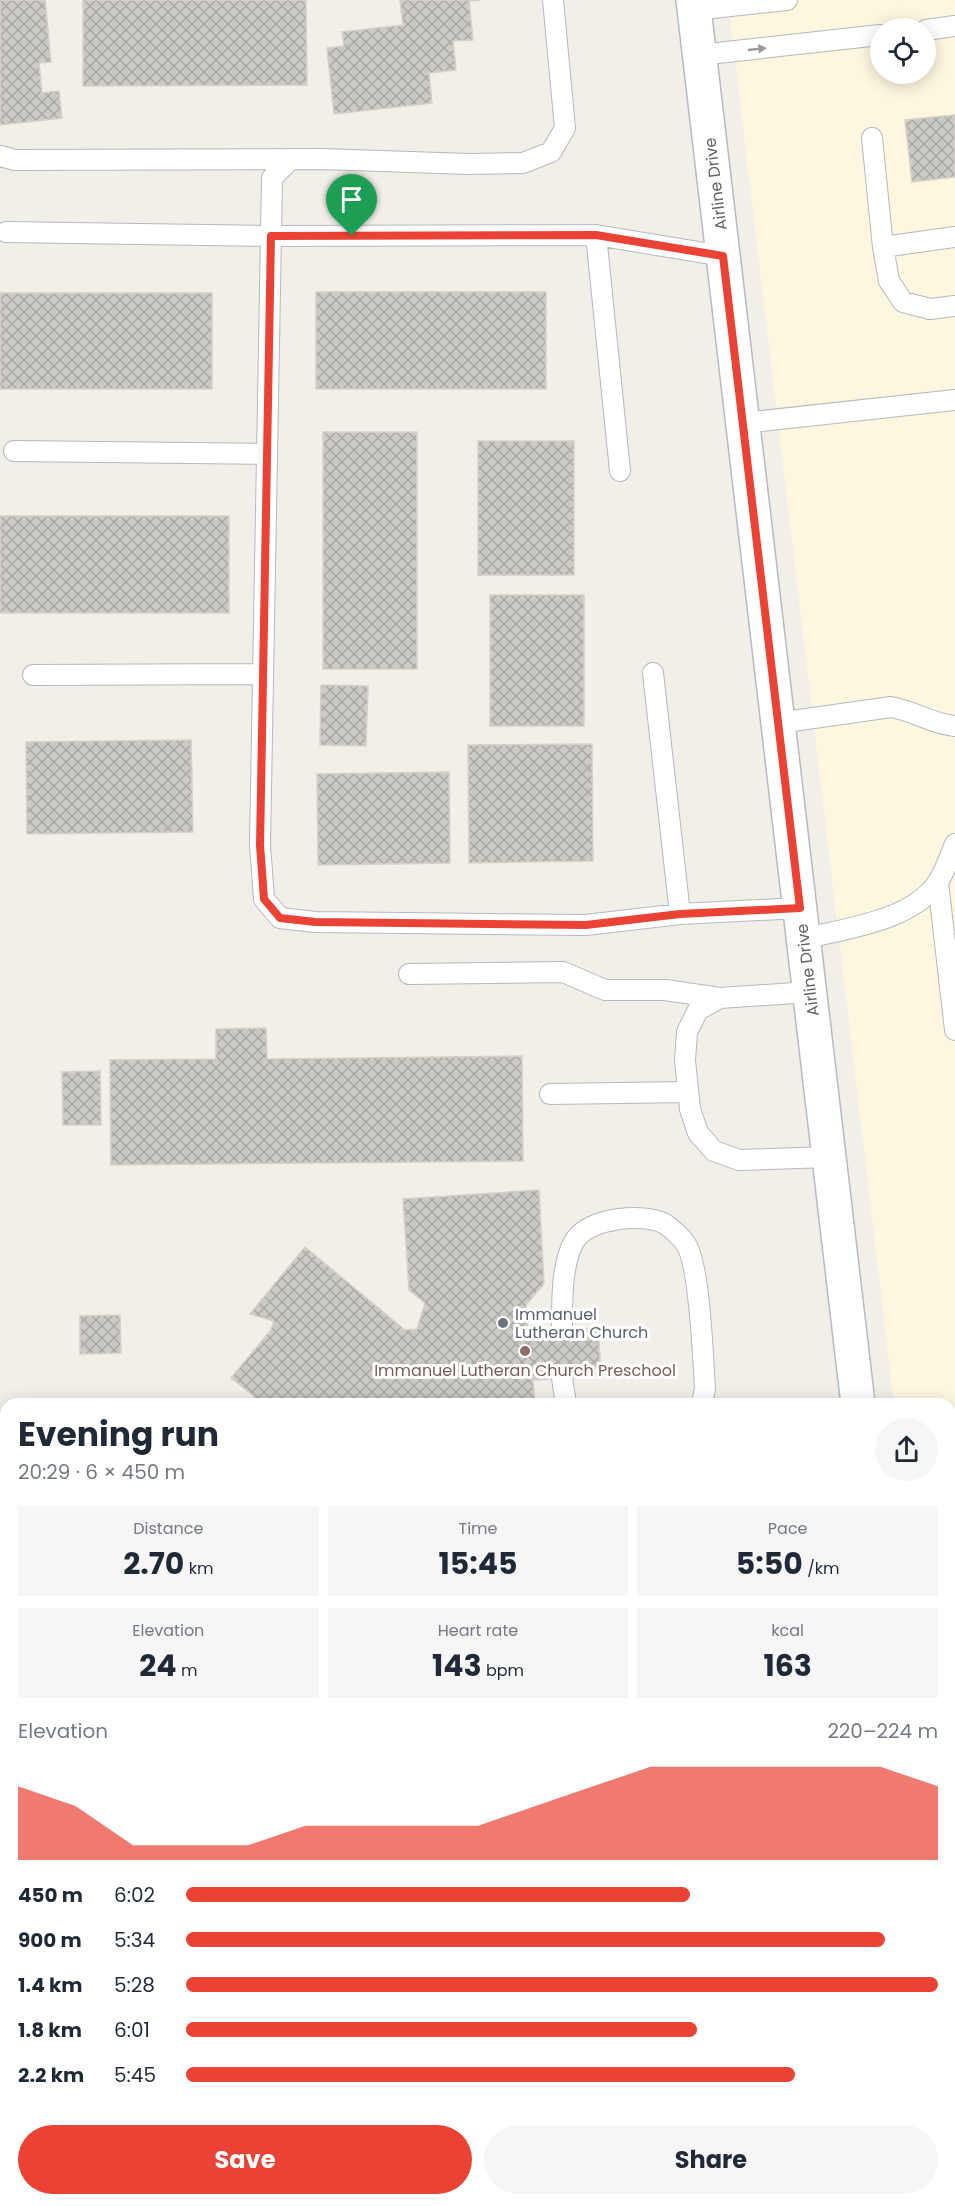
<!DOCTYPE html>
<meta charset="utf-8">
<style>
body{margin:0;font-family:Poppins,sans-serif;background:#f6f6f7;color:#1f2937;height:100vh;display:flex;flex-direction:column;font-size:22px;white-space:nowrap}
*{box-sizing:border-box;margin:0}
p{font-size:20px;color:#747a83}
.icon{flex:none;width:33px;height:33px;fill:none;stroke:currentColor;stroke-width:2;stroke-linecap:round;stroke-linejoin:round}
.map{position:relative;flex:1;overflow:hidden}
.side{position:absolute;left:0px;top:1398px;width:956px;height:808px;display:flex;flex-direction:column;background:#fff;border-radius:18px 18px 0 0;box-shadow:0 3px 15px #0003}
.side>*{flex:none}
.controls{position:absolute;left:870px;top:18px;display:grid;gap:12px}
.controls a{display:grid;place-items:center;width:66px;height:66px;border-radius:50%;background:#fff;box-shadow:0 3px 15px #0003;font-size:30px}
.pin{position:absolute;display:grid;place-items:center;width:51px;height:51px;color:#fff;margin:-62px -26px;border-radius:50% 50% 50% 0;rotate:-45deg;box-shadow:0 0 6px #0007}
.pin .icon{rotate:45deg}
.round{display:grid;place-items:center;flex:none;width:63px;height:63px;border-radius:32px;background:#f6f6f7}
.summary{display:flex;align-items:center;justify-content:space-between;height:102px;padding:0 18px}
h1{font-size:33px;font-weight:700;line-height:45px}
.figures{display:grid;grid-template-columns:repeat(3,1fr);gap:9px;height:102px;padding:6px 18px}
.figures div{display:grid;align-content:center;border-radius:0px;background:#f6f6f7;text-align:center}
.figures b{font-size:30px;font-weight:700}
.figures small{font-size:16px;font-weight:400}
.figures p{font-size:16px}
.chart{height:168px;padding:12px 18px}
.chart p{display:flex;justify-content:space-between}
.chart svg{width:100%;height:108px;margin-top:6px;fill:#ea4335;opacity:.7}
.cta{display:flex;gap:12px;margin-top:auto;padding:12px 18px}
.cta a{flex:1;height:69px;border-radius:36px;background:#ea4335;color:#fff;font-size:24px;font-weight:700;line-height:69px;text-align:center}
.cta a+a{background:#f6f6f7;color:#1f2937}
ul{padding:0 18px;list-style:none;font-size:20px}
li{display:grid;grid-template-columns:96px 72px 1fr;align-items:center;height:45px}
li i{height:15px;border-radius:8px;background:#ea4335}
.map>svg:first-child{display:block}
.commercial{fill:#fef7e0;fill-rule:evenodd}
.building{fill:url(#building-cross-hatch);stroke:#d6d1c6;stroke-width:1.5}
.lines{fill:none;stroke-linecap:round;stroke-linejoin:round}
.lane-casing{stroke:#b5b8bc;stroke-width:22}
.street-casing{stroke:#b5b8bc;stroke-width:36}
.secondary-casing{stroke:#b6babf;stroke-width:36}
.lane{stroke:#fff;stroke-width:20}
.street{stroke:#fff;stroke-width:33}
.secondary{stroke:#fff;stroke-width:33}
.oneway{fill:#979a9d}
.route-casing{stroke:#fff;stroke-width:12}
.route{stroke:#ea4335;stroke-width:8}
.worship-dot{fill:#6b7280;stroke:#fff;stroke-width:2}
.education-dot{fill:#8d6e63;stroke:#fff;stroke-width:2}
.labels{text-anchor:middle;stroke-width:6;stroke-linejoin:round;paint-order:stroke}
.street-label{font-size:16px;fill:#5f6368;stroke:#fff}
.worship-label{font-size:16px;fill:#5b616d;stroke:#fff;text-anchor:start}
.education-label{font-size:16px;fill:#785e54;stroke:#fff}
</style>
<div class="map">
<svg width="955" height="2206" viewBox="0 0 955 2206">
<defs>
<pattern id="building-cross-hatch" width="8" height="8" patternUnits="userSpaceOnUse" patternTransform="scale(1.5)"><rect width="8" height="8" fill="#cccac5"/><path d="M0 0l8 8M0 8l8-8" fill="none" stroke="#a9a8a4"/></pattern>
</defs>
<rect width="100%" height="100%" fill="#f1efe8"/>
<path class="commercial" d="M728,0H955V1906L950,1862V1404H894ZM880,28H926V74H880Z
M929,2200L930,2206H155L154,2201Z"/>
<path class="building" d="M0,0H45L51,62L39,63L42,93L59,91L62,118L0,125Z
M83,0H306L307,85L83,86Z
M400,0H480L469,1L473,40L453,41L456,70L429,73L432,103L334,114L327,48L344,46L342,32L403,25Z
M955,115V177L912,182L905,120Z
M316,292H546V389H316Z
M0,293H212V389H0Z
M323,432H417V669H323Z
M478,441H574V575H478Z
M0,516H229V613H0Z
M490,595H584V726H490Z
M321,685L368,686L366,746L320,745Z
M191,740L193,832L27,834L26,742Z
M592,744L593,861L469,863L468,745Z
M449,772L450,863L318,865L317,774Z
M266,1028L267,1059L522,1056L523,1161L111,1165L110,1060L216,1059V1029Z
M100,1071L101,1125H63L62,1072Z
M539,1190L544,1284L526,1305L528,1333L598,1328L601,1376L533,1380L535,1404H254V1396L231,1378L271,1330L274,1321L250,1314L305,1247L405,1330L417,1329L425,1303L409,1290L403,1199Z
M120,1315L121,1353L80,1354V1316Z
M0,1600H6V1650H0Z
M0,1922H6V2002L0,2003Z
M0,2122H6V2200H20V2205L0,2206Z"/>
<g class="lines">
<defs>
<path id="lane" d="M694,10L787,0
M926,30L955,26
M699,55L880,35
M872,138L883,247L889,281L903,302L930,309L955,306
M0,156L15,160L322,159L469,164L523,163L551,152L565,128L553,0
M290,160L272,178L260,845L264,899L280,918L315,922L586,925L680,914L800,908
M6,232L271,236L596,235L723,256
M596,235L620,471
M883,247L955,237
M743,423L955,400
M14,451L267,454
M653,673L680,914
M33,675L262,674
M778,723L891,707C915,711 931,724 955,726
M938,882L955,1030
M804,939C846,928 912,921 938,882C945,871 950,856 955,844
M409,974L563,972L605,990H665L720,998
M810,992L720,998L698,1010L687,1032L685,1060L690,1109L698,1133L714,1151L739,1160L829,1157
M550,1094L688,1092
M562,1330C562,1305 561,1262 575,1240C589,1218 644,1212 665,1224C671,1228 681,1237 685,1243C700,1262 703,1360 705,1388L702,1404
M562,1378L566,1404
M950,1447H955
M950,1586H955
M950,2067H955
M320,2200L364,2206
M562,2200L563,2206
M806,2200L807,2206
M276,2206L277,2200"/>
<path id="street" d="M950,1732L955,1731
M0,1738H6"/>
<path id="secondary" d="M693,0L858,1404
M950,2189L951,2206"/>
</defs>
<use href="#lane" class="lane-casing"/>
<use href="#street" class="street-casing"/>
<use href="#secondary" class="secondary-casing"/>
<use href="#lane" class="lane"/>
<use href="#street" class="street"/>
<use href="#secondary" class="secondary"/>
</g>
<defs><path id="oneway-solid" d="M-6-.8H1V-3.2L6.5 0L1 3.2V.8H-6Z" transform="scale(1.5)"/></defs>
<use class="oneway" href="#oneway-solid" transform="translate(757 49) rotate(-6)"/>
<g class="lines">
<defs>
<path id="route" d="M596,235L723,256L800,908L680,914L586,925L315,922L280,918L264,899L260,845L271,236Z"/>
</defs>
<use href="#route" class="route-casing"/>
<use href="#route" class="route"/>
</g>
<circle class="worship-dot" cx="503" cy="1323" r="6"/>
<circle class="education-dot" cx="525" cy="1351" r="6"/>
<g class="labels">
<g class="street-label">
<text transform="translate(715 184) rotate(-97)" y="6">Airline Drive</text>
<text transform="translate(807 970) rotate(-97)" y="6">Airline Drive</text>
</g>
<g class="worship-label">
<text x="515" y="1320">Immanuel<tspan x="515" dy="18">Lutheran Church</tspan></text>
</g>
<g class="education-label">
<text x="525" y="1376">Immanuel Lutheran Church Preschool</text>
</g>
</g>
</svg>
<div class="controls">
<a><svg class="icon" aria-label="locate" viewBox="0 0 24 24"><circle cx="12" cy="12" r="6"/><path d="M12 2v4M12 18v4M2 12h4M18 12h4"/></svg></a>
</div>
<div class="pin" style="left:352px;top:236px;background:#1e9e55"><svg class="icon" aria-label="arrive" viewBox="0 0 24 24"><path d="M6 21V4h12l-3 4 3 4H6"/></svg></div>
<section class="side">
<div class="summary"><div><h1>Evening run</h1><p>20:29 · 6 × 450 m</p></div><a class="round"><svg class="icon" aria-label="share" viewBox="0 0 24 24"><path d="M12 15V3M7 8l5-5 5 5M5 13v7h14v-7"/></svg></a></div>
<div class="figures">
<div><p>Distance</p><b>2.70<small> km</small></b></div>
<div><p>Time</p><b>15:45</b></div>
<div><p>Pace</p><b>5:50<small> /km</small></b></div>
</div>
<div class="figures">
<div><p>Elevation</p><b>24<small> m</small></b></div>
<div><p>Heart rate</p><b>143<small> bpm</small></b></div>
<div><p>kcal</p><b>163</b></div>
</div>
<div class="chart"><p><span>Elevation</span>220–224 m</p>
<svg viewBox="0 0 160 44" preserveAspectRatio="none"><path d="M0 44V14L10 22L20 38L30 38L40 38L50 30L60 30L70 30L80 30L90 22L100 14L110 6L120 6L130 6L140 6L150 6L160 14V44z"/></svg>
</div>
<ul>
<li><b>450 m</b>6:02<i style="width:67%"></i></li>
<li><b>900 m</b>5:34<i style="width:93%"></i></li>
<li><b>1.4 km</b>5:28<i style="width:100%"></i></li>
<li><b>1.8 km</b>6:01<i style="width:68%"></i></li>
<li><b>2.2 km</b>5:45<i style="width:81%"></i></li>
</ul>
<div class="cta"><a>Save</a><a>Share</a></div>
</section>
</div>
